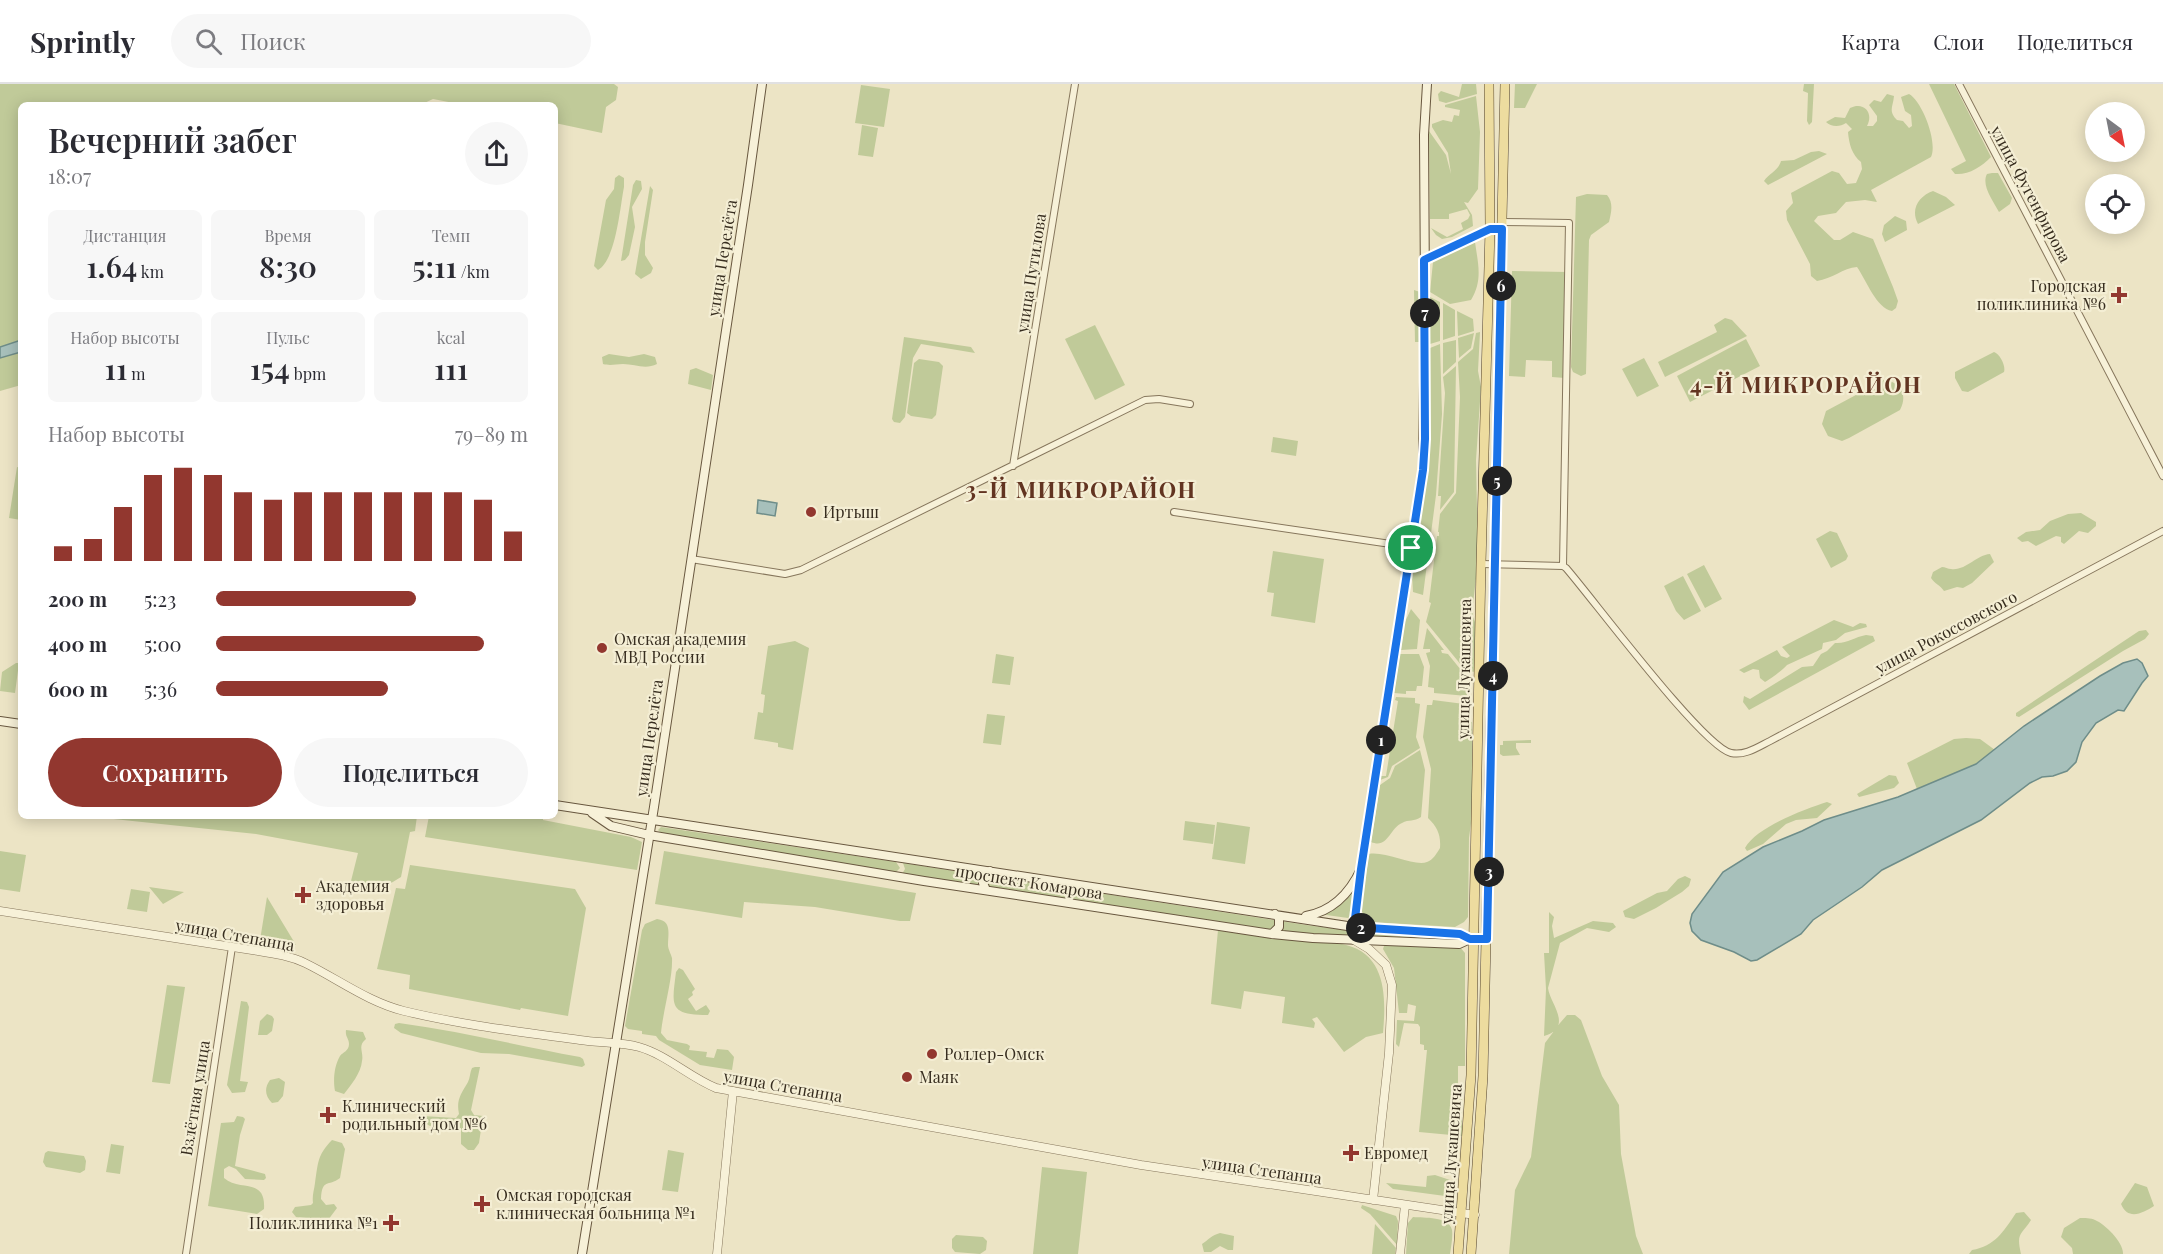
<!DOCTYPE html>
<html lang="ru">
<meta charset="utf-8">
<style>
body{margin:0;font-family:"Playfair Display",serif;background:#f7f7f7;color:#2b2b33;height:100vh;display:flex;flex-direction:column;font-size:22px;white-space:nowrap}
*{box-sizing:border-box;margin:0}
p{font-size:20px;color:#7c7c81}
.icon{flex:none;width:33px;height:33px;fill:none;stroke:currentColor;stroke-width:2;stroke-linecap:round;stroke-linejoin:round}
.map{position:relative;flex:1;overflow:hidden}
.side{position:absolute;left:18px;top:18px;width:540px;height:717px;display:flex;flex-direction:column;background:#fff;border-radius:9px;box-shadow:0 3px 15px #0003}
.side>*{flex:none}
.needle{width:39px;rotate:148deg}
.tools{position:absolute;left:2085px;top:18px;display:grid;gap:12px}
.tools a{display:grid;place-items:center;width:60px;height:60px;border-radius:50%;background:#fff;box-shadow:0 3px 15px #0003;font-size:30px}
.pin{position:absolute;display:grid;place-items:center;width:51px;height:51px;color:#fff;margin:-26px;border:3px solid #fff;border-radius:50%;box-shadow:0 2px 6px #0007}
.km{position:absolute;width:30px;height:30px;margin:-15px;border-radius:50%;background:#222;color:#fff;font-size:16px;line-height:30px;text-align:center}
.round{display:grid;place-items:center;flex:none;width:63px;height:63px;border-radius:32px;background:#f7f7f7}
.summary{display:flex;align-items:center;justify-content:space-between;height:102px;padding:0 30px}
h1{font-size:33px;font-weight:600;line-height:45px}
.figures{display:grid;grid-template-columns:repeat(3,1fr);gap:9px;height:102px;padding:6px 30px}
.figures div{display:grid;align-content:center;border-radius:9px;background:#f7f7f7;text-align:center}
.figures b{font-size:30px;font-weight:600}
.figures small{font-size:16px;font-weight:400}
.figures p{font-size:16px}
.chart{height:168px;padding:12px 30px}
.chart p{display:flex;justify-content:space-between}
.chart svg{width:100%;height:108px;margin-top:6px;stroke:#92372f;stroke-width:6}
.action{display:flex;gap:12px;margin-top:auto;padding:12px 30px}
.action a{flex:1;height:69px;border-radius:36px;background:#92372f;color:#fff;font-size:24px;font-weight:600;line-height:69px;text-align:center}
.action a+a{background:#f7f7f7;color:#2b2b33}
ul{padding:0 30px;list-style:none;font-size:20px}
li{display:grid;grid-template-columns:96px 72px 1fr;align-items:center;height:45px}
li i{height:15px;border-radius:8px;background:#92372f}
header{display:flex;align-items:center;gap:36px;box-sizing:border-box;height:84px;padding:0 30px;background:#fff;border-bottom:2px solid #e1e1e2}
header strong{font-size:28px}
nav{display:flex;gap:33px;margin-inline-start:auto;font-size:21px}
.search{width:420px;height:54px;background:#f7f7f7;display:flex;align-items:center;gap:15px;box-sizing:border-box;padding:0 21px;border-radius:33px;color:#7c7c81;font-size:22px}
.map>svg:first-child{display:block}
.green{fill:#c0ca99}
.water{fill:#a7c0bb;stroke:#6e8d89;stroke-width:1.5}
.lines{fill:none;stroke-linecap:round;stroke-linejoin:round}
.minor-casing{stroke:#86765c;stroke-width:8}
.tertiary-casing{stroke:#86765c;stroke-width:9}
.secondary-casing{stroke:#68573f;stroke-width:10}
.primary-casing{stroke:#544430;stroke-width:10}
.minor{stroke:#f7f1d8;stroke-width:6}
.tertiary{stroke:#f7f1d8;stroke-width:8}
.secondary{stroke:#f7f1d8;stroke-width:8}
.primary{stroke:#eddc9f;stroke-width:9}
.route-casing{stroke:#fff;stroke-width:12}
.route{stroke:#1a73e8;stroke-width:8}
.poi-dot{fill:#92372f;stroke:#f4eed4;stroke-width:2}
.labels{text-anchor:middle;stroke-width:4.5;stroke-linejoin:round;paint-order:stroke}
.street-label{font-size:16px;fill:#372d1f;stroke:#f4eed4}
.poi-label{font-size:16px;fill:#372d1f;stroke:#f4eed4;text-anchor:start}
.district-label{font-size:22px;font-weight:bold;letter-spacing:1.5px;fill:#623421;stroke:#f4eed4}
</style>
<header>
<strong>Sprintly</strong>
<div class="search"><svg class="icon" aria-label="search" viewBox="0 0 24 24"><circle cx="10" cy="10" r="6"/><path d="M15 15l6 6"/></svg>Поиск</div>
<nav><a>Карта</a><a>Слои</a><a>Поделиться</a></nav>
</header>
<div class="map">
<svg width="2163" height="1170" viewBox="0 0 2163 1170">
<rect width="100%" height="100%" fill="#ece4c5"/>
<path class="green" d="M0,0H614L618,3L616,16L606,23L602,49L555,39V21H464L433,15L420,21H21V301L0,307Z
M1462,0H1476L1477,10L1446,19L1439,17L1438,10L1441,7L1459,13Z
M1515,0H1537L1525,24H1514Z
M1804,0H1814L1812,38L1809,41L1807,37L1808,9L1803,7Z
M1929,0H1954L1991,73C1981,83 1969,91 1955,90L1951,85L1966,77Z
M861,1L890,5L884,43L855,39Z
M1887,10L1894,12C1893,23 1888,27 1897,36L1903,37L1909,44L1912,42L1911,31L1905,27L1901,13L1909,10C1922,17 1938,58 1931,73L1871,106L1877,118L1865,116L1846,118L1836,129L1818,132L1814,137L1834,156H1840L1853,148L1873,155L1893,203L1898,217L1896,224L1892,227C1877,225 1866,196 1857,183C1843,184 1832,195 1817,197L1811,192L1810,180L1787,136L1786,127L1793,119L1791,109L1832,87L1839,89L1847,100L1856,99L1862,85L1861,78C1852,71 1849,60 1848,48L1852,45L1846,39C1840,43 1831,43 1826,38L1835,33L1845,34L1850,24C1864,17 1874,29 1867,42H1873L1877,37V32L1869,21L1874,16L1881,18Z
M1476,12L1480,48L1478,105L1468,119L1464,118L1472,131L1473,142L1452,153L1442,155L1436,151L1431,144L1447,153L1463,145L1461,139L1468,135L1470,131L1467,125L1449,130V135H1430L1429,47L1446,71L1451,90L1448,69L1432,43V40L1443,36L1452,38L1454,31L1459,32L1460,26L1445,23V21Z
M862,41L878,44L873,73L858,71Z
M1819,67L1827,70L1768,101L1764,97C1769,89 1778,87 1781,77L1794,76L1811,68Z
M1992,89H1998L2012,114L2010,120L1999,128C1993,117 1981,101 1987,90Z
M619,91L624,94V103C620,123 616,176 598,186L594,182L606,116L614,105L615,94Z
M636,96L641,97L642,105L632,123L635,143L629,171L625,176L621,177L633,101Z
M650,102L653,106L645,158V171L653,184L651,189L641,195L635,190Z
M1933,107L1946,113L1955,121L1918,140C1910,125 1919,112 1933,107Z
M1587,110L1607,111C1614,119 1611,129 1609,138L1591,151L1589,156L1586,290L1581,292L1573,288L1571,283L1576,113Z
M1895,132L1906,137L1907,146L1885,158L1882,150L1884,141Z
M1475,158C1478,180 1483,196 1471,216L1450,220L1430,208L1433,178L1455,165Z
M1512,187L1568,188L1565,294L1552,293V277L1526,276L1525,293L1509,292Z
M1414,206L1420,208V258H1415Z
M1430,213L1440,218V257L1430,260Z
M1443,219L1455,226V252L1443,256Z
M1457,227L1473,235L1474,247L1458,252Z
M1725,234L1732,236L1747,252L1665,293L1658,278L1717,248L1714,241Z
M1095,241L1125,301L1095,316L1065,255Z
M1480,248L1478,287L1481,303L1476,376L1478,477L1473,520V533L1477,543L1476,588L1466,587L1426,538L1431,519L1429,518L1437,452H1439V448H1438L1440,430L1456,409L1460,313L1458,278L1473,265L1476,249Z
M1474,249L1471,264L1459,274L1458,254Z
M904,253L971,263L975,269L921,260L913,274L905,333L900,339L894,338L892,335Z
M1746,255L1760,282L1690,318L1677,292Z
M1456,256V278L1443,290V259Z
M1440,260L1442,330L1436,411L1423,511L1413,508L1412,491L1427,380L1430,264Z
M1994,268C2000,270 2006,282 2004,288L1968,308L1962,307L1955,294V288Z
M609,270L629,273L644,270L655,273L657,280C645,286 635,280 623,280C615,280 611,282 603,280L602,273Z
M1644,274L1659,302L1637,313L1622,285Z
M919,275L939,278L943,282L936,331L932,335L911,332L907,329L914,279Z
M1456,282L1454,408L1440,426L1441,412H1438L1445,309L1443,293Z
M696,284L713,291L711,306L688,300L690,286Z
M1884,296C1901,298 1908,311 1900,326L1849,354L1842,357L1828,352L1822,340L1826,327Z
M1273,353L1298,357L1296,372L1271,368Z
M17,383L21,384V436L9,434Z
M2081,429L2096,438V442L2088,449L2079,447L2064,460L2061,458V453L2056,452L2036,462L2028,457L2022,458L2017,454L2026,448L2040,446L2050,437L2068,430Z
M1830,447L1837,449L1848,472L1846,476L1831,484L1816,455Z
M1273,467L1324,475L1315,539L1271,532L1274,509L1267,508Z
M1990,470L1994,478L1972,499L1963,504L1957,503L1944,507C1940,501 1935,500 1931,494L1933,488L1942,483C1945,483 1948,485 1951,485C1966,487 1976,471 1990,470Z
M1704,481L1722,515L1705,524L1687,490Z
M1683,492L1701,527L1684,536L1676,527L1664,502Z
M1411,525L1420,536L1417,565L1401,566L1404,540Z
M1834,536L1853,543L1860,539L1866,540L1867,543L1845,549L1836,556L1823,559L1822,565L1787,581C1784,585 1770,595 1765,598L1760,594L1759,586L1753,585L1744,589L1739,586L1777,566L1781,572L1787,574L1790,572L1782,563Z
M1427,544L1444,566H1441L1442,569L1448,570L1465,591L1467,612L1434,609V604L1428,603L1430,582L1426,569L1430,568V565H1423Z
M2146,546L2149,550L2145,555L2123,567L2019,633L2016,632V629L2139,547Z
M1866,551L1873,552L1875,557L1749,626L1743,618L1744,612L1750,615L1802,583L1813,582L1821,570L1827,567L1835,559C1847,560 1854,553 1866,551Z
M795,557L809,564L793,666L778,663V659L754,655L758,628L763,629L765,611L761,610L768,562Z
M996,570L1014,573L1010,601L992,599Z
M1400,570H1419L1424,583L1422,602H1417L1416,607H1406V610L1394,609Z
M16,579H19L15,609L0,607L2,588Z
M1396,613L1415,614V619L1420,620L1416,653L1420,664L1392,682L1388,693L1380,696L1381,692H1386L1398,617L1395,616Z
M1433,616L1464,620L1463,637L1472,638L1473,724L1469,754L1468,833L1464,838L1455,843L1371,838L1367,836L1361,826L1369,770C1386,767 1415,783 1427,778C1433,776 1437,769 1440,764C1441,750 1437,743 1428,734L1431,685L1423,653L1427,621H1432Z
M987,630L1005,632L1001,661L983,659Z
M1966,654L1980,655L1995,666L1976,680L1917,705L1907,679L1954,655Z
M1531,656V659H1516V664L1520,671L1503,672L1500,670V661H1503V657Z
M1420,666L1425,686L1421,733C1414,738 1409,735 1402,739C1389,745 1388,765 1371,758L1380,701L1390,694L1395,682Z
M1889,691L1896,692L1899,699L1894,704L1859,713L1857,710Z
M1827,718L1832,720L1817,734L1796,736L1786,740L1763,760L1747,767L1745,764C1756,743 1805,725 1827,718Z
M85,732H417L415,747L410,748L401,793L378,807L350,801L358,769L256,750Z
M429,732H543V736L631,753L642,758L637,786L425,753Z
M1185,737L1215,741L1213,760L1183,756Z
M1217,738L1250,743L1245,780L1212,775Z
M661,743L896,778L900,784L895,789L662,750L658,746Z
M0,767L26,771L20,808L0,805Z
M664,767L916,809L910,837H900L815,823L744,818L742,834L655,820Z
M903,779L1313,842L1358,847L1462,854L1315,851L1269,845L902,790L905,785Z
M410,781L575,805L586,824L568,932L521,924L520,926L409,905L410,891L377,885L396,804L405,805Z
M1685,792L1691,795L1689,802L1682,808L1656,824L1634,835L1625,833L1623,827L1657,809L1667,807L1678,795Z
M149,803L184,808L163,820Z
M131,805L150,808L147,828L127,825Z
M1355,806L1352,830L1348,834L1319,830L1345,817Z
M267,813L296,861L260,856Z
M1549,828L1554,833L1552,842L1554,854L1593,837L1613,839L1616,843L1609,848L1587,844L1560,859L1548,904C1550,920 1574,943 1544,952L1546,905L1544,869H1549Z
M657,835C672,837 668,849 668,861C668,865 671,870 672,874C673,894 663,927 661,949L667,956L687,960L690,962L689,966L707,968L706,973L714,974L717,965L728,966L734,973L732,986L700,981L659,956L656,952L642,950V947L628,945L625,942L642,846L645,840Z
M1218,846C1247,850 1276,854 1305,857C1318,859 1333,857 1346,861C1387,871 1386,915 1383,949L1366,953L1344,968L1317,933L1312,935L1315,939L1314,944L1282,939L1285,913L1244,907L1241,925L1211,920Z
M1385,859L1459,862L1465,869V982H1458V1012H1462V1052L1419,1048L1427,966H1424V961L1420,960V943L1418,940L1404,939L1399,963L1396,960L1397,936L1414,937L1416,922L1408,920L1407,929H1399L1394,884L1383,865Z
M679,884L683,886L695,905L692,908L693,911L688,915L696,927L706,921L710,927L708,931C668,931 672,921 676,888Z
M167,901L185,903L170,1000L152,998Z
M241,917L247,918L249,923L240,997L248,998L245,1008L232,1009L227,1001Z
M267,930L272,932L274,935L272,947L267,951H258L260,937Z
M1567,931H1575L1581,936L1602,992L1619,1021L1621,1070L1636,1152L1643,1170H1509L1515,1106L1531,1073L1545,959L1560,939Z
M399,939C460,947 519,962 580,973L583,975L585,981L582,983L509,970L481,969L401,949L394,944L395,940Z
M346,946L363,948L366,955C357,962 364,968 362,977C361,989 351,1001 344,1010L335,1007C333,997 334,982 340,972C343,968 349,967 349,960C349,954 345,953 346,946Z
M475,983H480L471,1026L474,1031L483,1032L479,1059L474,1066H468L461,1060V1044L430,1042L423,1038L422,1032L456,1034L459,1030C456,1016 461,1010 468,998C470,994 470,988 472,984Z
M279,994L285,998L283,1012L278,1018L272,1019C265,1012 264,1004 270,996Z
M237,1032L243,1033L245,1035L240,1051L235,1082L265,1090L266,1094L264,1096L245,1095L236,1085L229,1082L224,1085V1094C240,1108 266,1093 264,1125L257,1130L208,1122L221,1039L234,1038Z
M332,1056L342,1059L345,1065L340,1094C328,1103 322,1094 321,1115L326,1121L334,1120L337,1124L328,1136L296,1133L292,1128L295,1123L311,1121L313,1119C312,1111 314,1107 315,1099C318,1080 317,1071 332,1056Z
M111,1060L124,1062L120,1090L106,1088Z
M668,1066L684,1069L678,1108L662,1106Z
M48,1067L84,1072L86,1077L85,1086L80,1089L46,1083L43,1078L45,1069Z
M1042,1083L1087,1088L1078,1170H1033Z
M1435,1091L1453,1097L1445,1112L1393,1105L1386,1099L1426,1103L1427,1092Z
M2135,1099L2147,1103L2154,1122C2143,1129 2128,1137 2121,1120Z
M1362,1121L1396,1132L1398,1137L1397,1161L1370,1130L1361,1124Z
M2024,1128L2031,1136C2021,1152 2016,1148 2021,1170H1969L1972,1166C1995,1162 2003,1148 2016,1129Z
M1413,1133C1424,1134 1449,1132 1452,1146C1453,1153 1451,1163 1450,1170H1406L1408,1139Z
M2080,1134C2084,1134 2091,1134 2095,1136C2105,1140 2124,1159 2123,1170H2073L2072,1164L2061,1153L2064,1144Z
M1375,1140L1396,1164L1395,1170H1372Z
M1220,1149L1234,1152L1233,1166H1228L1220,1162L1211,1168H1204L1202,1160C1208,1156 1212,1151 1220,1149Z
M956,1151L983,1153L987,1157L986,1166L980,1170L955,1168L952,1164V1155Z"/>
<path class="water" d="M21,256V268L0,274V263Z
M758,416L777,419L775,432L757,429Z
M2137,575L2142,579L2148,592L2142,599L2124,627L2118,626L2096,639L2082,658L2076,678L2067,687L2053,692L2042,693L2030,699L1981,736L1882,786L1862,803L1813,836L1801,850L1757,876L1751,877L1734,868L1701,856L1692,847L1690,839L1692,830L1723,788L1763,763L1802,747L1824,736L1898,713L1976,680L2024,642L2100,592L2123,579Z"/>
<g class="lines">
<defs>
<path id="minor" d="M1959,0L2163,392
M1502,138L1569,139L1563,482
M1013,382L1075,0
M1174,428L1411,463
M691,475L785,490L801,486L1145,316L1159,315L1190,320
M1481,480L1563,482L1566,484C1593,515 1703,663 1731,669C1745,672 1758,663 1770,657L2163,447
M186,1170L232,863"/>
<path id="tertiary" d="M0,827L252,866C270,869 288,871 305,879C338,895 368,918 404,927C462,941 522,948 580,956C599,959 621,958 639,963C667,971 689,993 716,1004L1141,1081L1475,1131
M1354,856L1369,865L1386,881L1392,901L1389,969L1373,1116
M717,1170L733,1007
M1400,1170L1405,1121"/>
<path id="secondary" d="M1424,176L1490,145H1502
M0,637L21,640
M555,721L1354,843L1460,850L1470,855H1487
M592,729L611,742L649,751L924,797L1272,850L1313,854L1459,860L1470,855
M986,806L983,799L990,787
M1306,832C1333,827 1350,809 1361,785L1423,386L1425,210L1424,51L1427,0
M1354,843L1360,793
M1272,850L1279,843V834L1275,830
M582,1170L654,723L748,101L762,0"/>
<path id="primary" d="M1458,1170L1471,991L1481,480L1490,145L1489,0
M1471,1170L1483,992L1505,0"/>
</defs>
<use href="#minor" class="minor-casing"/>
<use href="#tertiary" class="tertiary-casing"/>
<use href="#secondary" class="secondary-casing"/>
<use href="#primary" class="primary-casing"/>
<use href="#minor" class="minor"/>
<use href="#tertiary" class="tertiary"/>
<use href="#secondary" class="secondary"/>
<use href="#primary" class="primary"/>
</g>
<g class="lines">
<defs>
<path id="route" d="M1490,145H1502L1487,855H1470L1460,850L1354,843L1361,785L1423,386L1425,355L1424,176Z"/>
</defs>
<use href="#route" class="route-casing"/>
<use href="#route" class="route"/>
</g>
<g class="poi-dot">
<path d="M2116 202h6v6h6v6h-6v6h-6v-6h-6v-6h6z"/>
<circle cx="811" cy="428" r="6"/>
<circle cx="602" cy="564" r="6"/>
<path d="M300 802h6v6h6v6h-6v6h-6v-6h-6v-6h6z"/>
<circle cx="932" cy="970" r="6"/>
<circle cx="907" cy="993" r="6"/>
<path d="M325 1022h6v6h6v6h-6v6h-6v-6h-6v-6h6z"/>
<path d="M1348 1060h6v6h6v6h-6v6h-6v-6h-6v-6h6z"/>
<path d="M479 1111h6v6h6v6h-6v6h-6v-6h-6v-6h6z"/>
<path d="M388 1130h6v6h6v6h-6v6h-6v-6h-6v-6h6z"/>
</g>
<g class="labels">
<g class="street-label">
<text transform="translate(2031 110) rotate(62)" y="6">улица Фугенфирова</text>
<text transform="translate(722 174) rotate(-81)" y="6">улица Перелёта</text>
<text transform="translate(1031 189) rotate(-81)" y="6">улица Путилова</text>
<text transform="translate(1946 548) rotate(-28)" y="6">улица Рокоссовского</text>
<text transform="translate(1464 585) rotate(-89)" y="6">улица Лукашевича</text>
<text transform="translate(649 654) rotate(-82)" y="6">улица Перелёта</text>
<text transform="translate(1029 798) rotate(9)" y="6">проспект Комарова</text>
<text transform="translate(235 851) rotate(10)" y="6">улица Степанца</text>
<text transform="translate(783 1002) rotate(10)" y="6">улица Степанца</text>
<text transform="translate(195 1014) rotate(-81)" y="6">Взлётная улица</text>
<text transform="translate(1451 1070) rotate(-86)" y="6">улица Лукашевича</text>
<text transform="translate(1262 1086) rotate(8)" y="6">улица Степанца</text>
</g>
<g class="poi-label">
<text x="2106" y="208" text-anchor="end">Городская<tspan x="2106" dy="18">поликлиника №6</tspan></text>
<text x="823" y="434">Иртыш</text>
<text x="614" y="561">Омская академия<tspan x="614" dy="18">МВД России</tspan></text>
<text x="316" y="808">Академия<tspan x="316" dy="18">здоровья</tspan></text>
<text x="944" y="976">Роллер-Омск</text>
<text x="919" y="999">Маяк</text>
<text x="342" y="1028">Клинический<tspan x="342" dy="18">родильный дом №6</tspan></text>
<text x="1364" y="1075">Евромед</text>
<text x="496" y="1117">Омская городская<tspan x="496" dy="18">клиническая больница №1</tspan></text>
<text x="378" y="1145" text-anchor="end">Поликлиника №1</text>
</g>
<g class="district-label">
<text x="1806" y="309">4-Й МИКРОРАЙОН</text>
<text x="1081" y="414">3-Й МИКРОРАЙОН</text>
</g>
</g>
</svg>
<div class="tools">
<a><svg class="needle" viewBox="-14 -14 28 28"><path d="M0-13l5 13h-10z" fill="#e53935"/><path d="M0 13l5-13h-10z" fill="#7c7c81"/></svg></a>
<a><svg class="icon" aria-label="locate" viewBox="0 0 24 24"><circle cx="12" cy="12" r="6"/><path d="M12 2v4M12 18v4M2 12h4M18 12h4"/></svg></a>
</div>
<div class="pin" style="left:1411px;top:464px;background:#1e9e55"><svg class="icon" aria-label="arrive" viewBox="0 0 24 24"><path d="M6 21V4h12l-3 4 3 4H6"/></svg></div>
<b class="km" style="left:1381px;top:656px">1</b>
<b class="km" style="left:1361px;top:844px">2</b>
<b class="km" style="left:1489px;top:788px">3</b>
<b class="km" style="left:1493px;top:592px">4</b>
<b class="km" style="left:1497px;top:397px">5</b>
<b class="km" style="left:1501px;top:202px">6</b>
<b class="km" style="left:1425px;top:229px">7</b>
<section class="side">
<div class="summary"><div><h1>Вечерний забег</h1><p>18:07</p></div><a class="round"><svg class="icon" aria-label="share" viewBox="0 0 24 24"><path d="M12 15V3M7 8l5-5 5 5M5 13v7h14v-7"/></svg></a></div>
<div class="figures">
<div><p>Дистанция</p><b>1.64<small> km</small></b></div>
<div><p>Время</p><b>8:30</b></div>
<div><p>Темп</p><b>5:11<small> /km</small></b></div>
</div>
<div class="figures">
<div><p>Набор высоты</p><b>11<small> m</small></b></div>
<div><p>Пульс</p><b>154<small> bpm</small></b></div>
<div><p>kcal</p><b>111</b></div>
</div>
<div class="chart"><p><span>Набор высоты</span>79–89 m</p>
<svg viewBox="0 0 160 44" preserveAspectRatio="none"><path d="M5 44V38M15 44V35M25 44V22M35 44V9M45 44V6M55 44V9M65 44V16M75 44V19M85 44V16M95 44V16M105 44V16M115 44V16M125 44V16M135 44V16M145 44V19M155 44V32"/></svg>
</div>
<ul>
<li><b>200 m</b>5:23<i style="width:64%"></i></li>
<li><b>400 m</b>5:00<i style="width:86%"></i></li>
<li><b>600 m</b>5:36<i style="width:55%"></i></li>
</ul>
<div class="action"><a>Сохранить</a><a>Поделиться</a></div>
</section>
</div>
